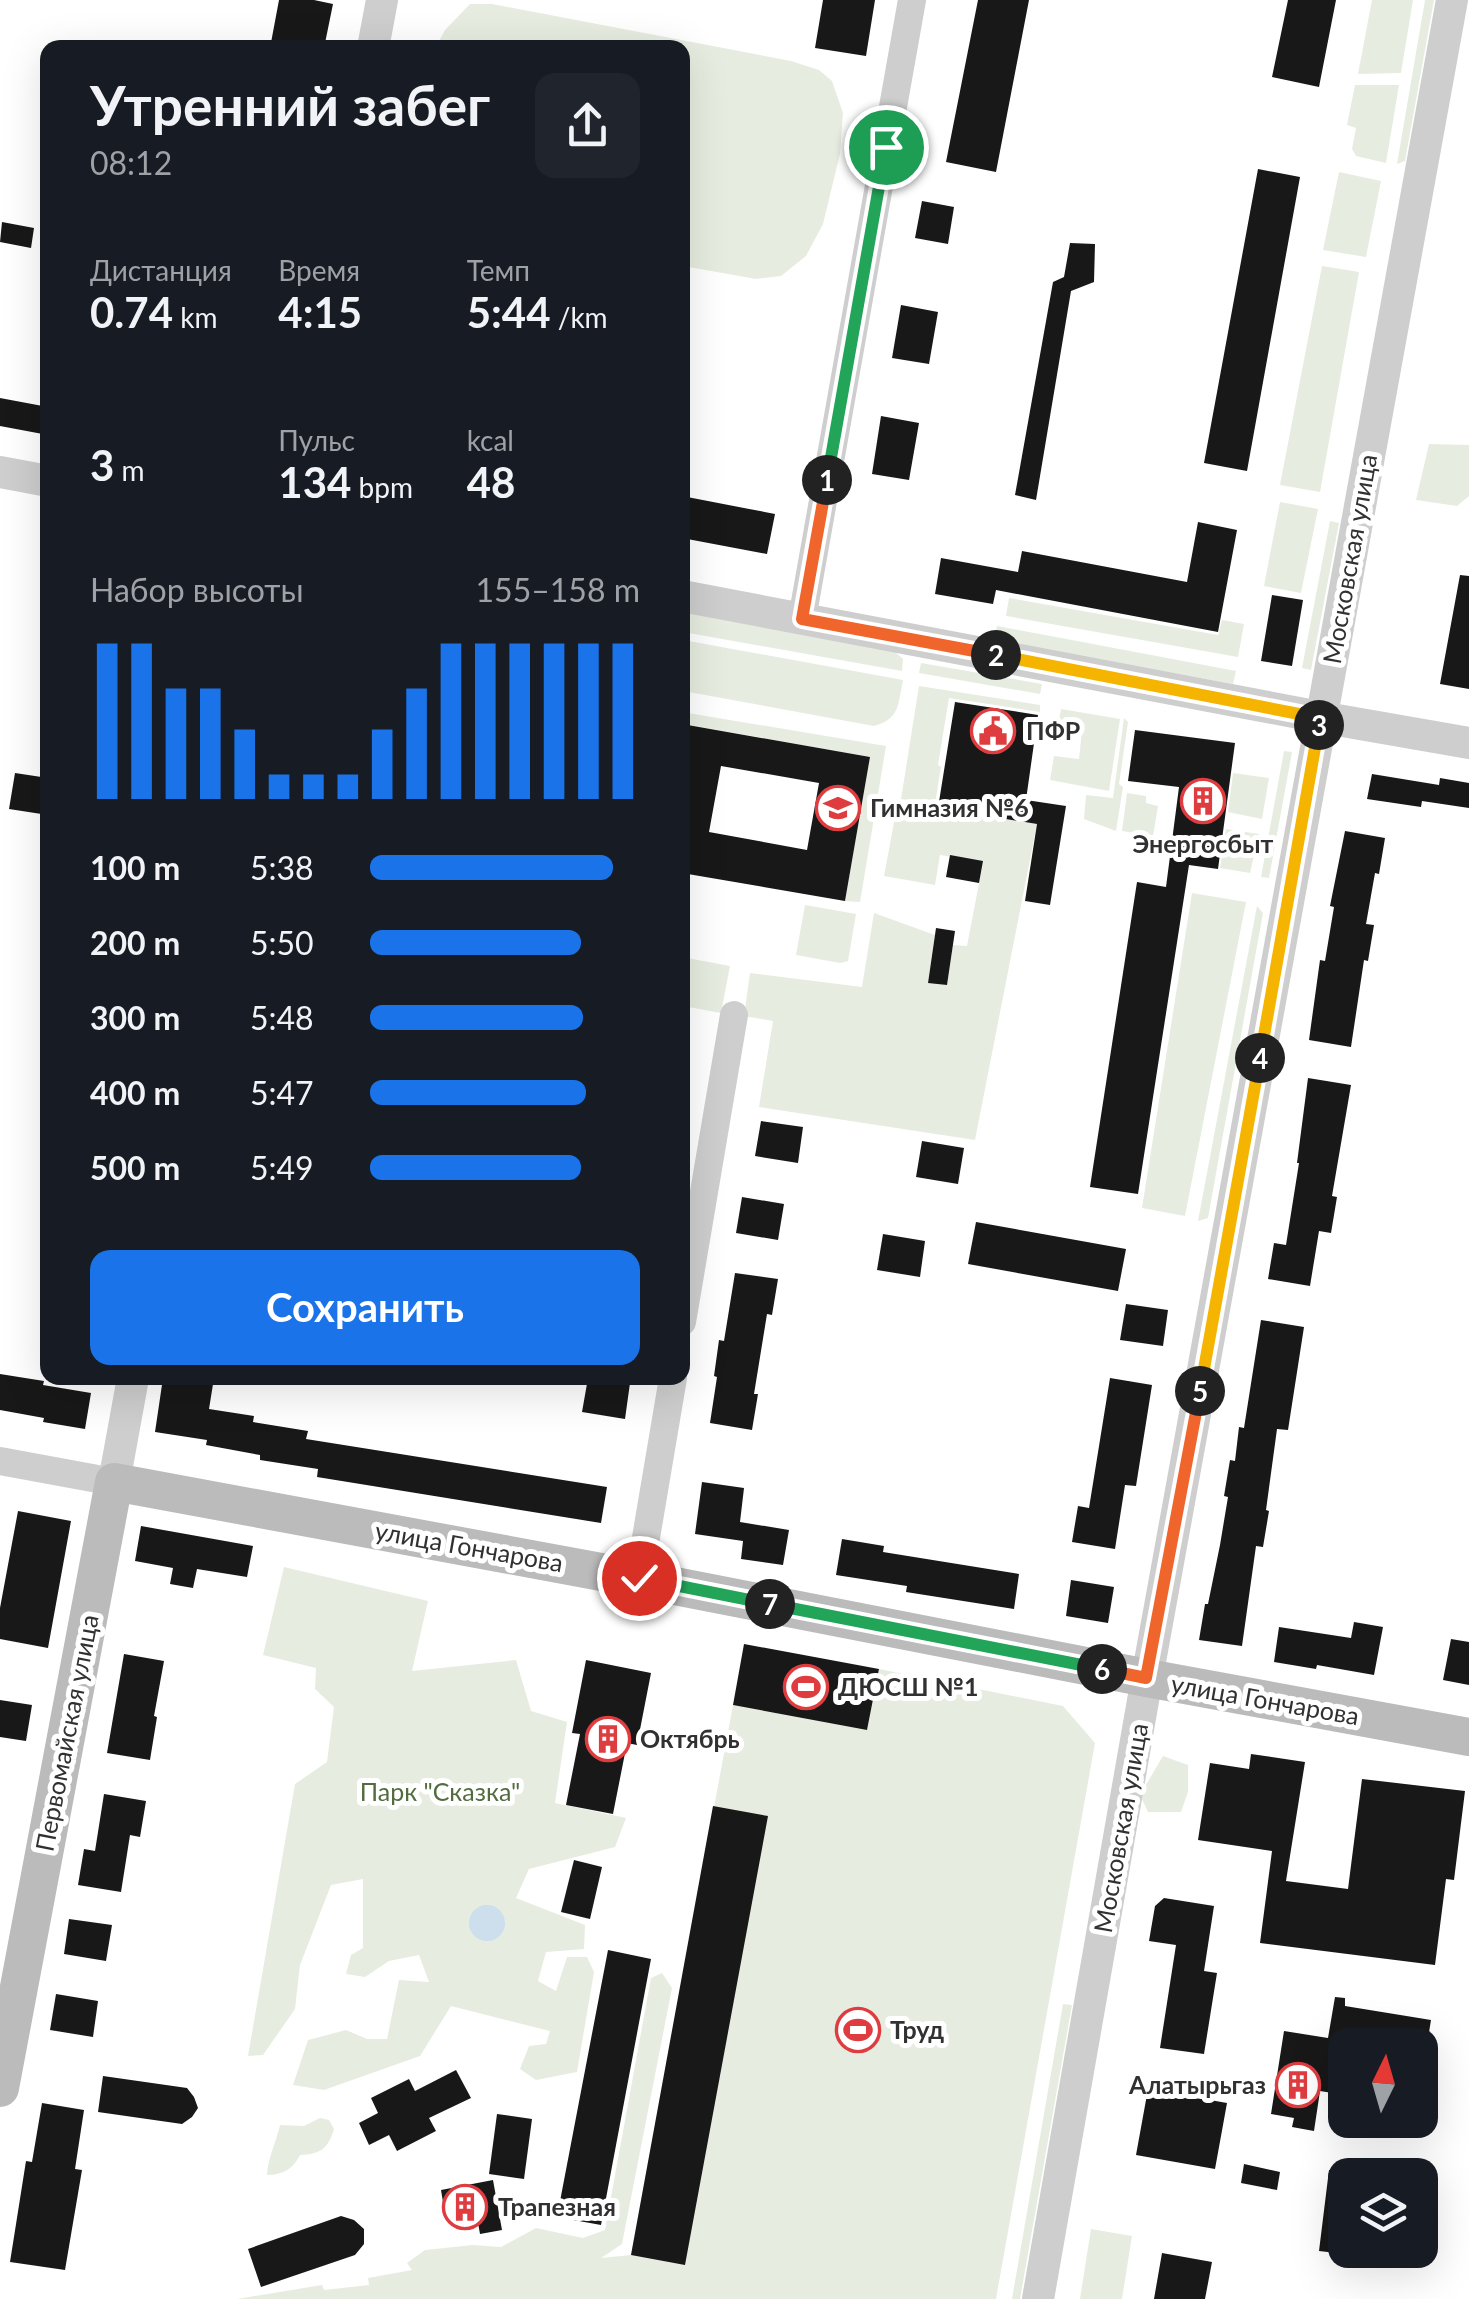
<!DOCTYPE html>
<html lang="ru">
<meta charset="utf-8">
<style>
body{margin:0;font-family:Lato,sans-serif;background:#20242c;color:#f1f3f6;height:100vh;display:flex;flex-direction:column;font-size:38px;white-space:nowrap}
*{box-sizing:border-box;margin:0}
p{font-size:32px;color:#9ea1a6}
.icon{flex:none;width:55px;height:55px;fill:none;stroke:currentColor;stroke-width:2;stroke-linecap:round;stroke-linejoin:round}
.map{position:relative;flex:1;overflow:hidden}
.details{position:absolute;left:40px;top:40px;width:650px;height:1345px;display:flex;flex-direction:column;background:#171b24;border-radius:20px;box-shadow:0 10px 40px #0002}
.details>*{flex:none}
.needle{width:65px;rotate:5deg}
.controls{position:absolute;left:1328px;top:2028px;display:grid;gap:20px}
.controls a{display:grid;place-items:center;width:110px;height:110px;border-radius:20px;background:#171b24;box-shadow:0 10px 40px #0002;font-size:50px}
.pin{position:absolute;display:grid;place-items:center;width:85px;height:85px;color:#fff;margin:-42px;border:5px solid #fff;border-radius:50%;box-shadow:0 2px 10px #0007}
.km{position:absolute;width:50px;height:50px;margin:-25px;border-radius:50%;background:#222;color:#fff;font-size:28px;line-height:50px;text-align:center}
.round{display:grid;place-items:center;flex:none;width:105px;height:105px;border-radius:20px;background:#20242c}
.head{display:flex;align-items:center;justify-content:space-between;height:170px;padding:0 50px}
h1{font-size:55px;font-weight:700;line-height:75px}
.figures{display:grid;grid-template-columns:repeat(3,1fr);gap:15px;height:170px;padding:10px 50px}
.figures div{display:grid;align-content:center}
.figures b{font-size:42px;font-weight:700}
.figures small{font-size:28px;font-weight:400}
.figures p{font-size:28px}
.chart{height:280px;padding:20px 50px}
.chart p{display:flex;justify-content:space-between}
.chart svg{width:100%;height:180px;margin-top:10px;stroke:#1a73e8;stroke-width:6}
.cta{display:flex;gap:20px;margin-top:auto;padding:20px 50px}
.cta a{flex:1;height:115px;border-radius:20px;background:#1a73e8;color:#fff;font-size:40px;font-weight:700;line-height:115px;text-align:center}
ul{padding:0 50px;list-style:none;font-size:32px}
li{display:grid;grid-template-columns:160px 120px 1fr;align-items:center;height:75px}
li i{height:25px;border-radius:12px;background:#1a73e8}
.map>svg:first-child{display:block}
.green{fill:#e6ede0}
.water{fill:#cddeec}
.building{fill:#181818;fill-rule:evenodd}
.lines{fill:none;stroke-linecap:round;stroke-linejoin:round}
.minor{stroke:#cecece;stroke-width:28}
.tertiary{stroke:#cecece;stroke-width:32}
.secondary{stroke:#bbb;stroke-width:38}
.split-1-casing{stroke:#fff;stroke-width:20}
.split-2-casing{stroke:#fff;stroke-width:20}
.split-3-casing{stroke:#fff;stroke-width:20}
.split-4-casing{stroke:#fff;stroke-width:20}
.split-5-casing{stroke:#fff;stroke-width:20}
.split-6-casing{stroke:#fff;stroke-width:20}
.split-7-casing{stroke:#fff;stroke-width:20}
.split-8-casing{stroke:#fff;stroke-width:20}
.split-1{stroke:#22a559;stroke-width:12}
.split-2{stroke:#f0652b;stroke-width:12}
.split-3{stroke:#f5b400;stroke-width:12}
.split-4{stroke:#f5b400;stroke-width:12}
.split-5{stroke:#f5b400;stroke-width:12}
.split-6{stroke:#f0652b;stroke-width:12}
.split-7{stroke:#22a559;stroke-width:12}
.split-8{stroke:#22a559;stroke-width:12}
.labels{text-anchor:middle;stroke-width:10;stroke-linejoin:round;paint-order:stroke}
.street-label{font-size:25px;fill:#313131;stroke:#fff}
.poi-label{font-size:25px;font-weight:bold;fill:#313131;stroke:#fff;text-anchor:start}
.park-label{font-size:25px;fill:#526c3f;stroke:#fff}
</style>
<div class="map">
<svg width="1469" height="2299" viewBox="0 0 1469 2299">
<rect width="100%" height="100%" fill="#fff"/>
<path class="green" d="M1372,0H1413L1401,73L1358,74Z
M1425,0H1434L1405,161L1397,164Z
M470,4H492L791,61L819,70L832,81L843,113L840,154L823,224L806,256L781,276L756,279L683,266L682,48L436,47L445,30Z
M1355,85H1399L1386,163L1356,156L1352,149L1356,128L1347,125Z
M1339,172L1381,181L1366,257L1323,250Z
M1322,266L1359,272L1320,492L1280,485Z
M1429,444L1469,445V496L1457,506L1416,500Z
M1280,502L1318,509L1301,593L1264,586Z
M1330,521L1339,523L1311,670L1302,668Z
M1009,598L1218,635L1222,620L1244,624L1238,657L1006,616Z
M682,611L893,650L903,659L902,671L683,632Z
M997,626L1236,671L1233,684L994,640Z
M683,640L903,680C898,704 900,719 874,726L683,691Z
M921,663L1042,684L1040,694L919,673Z
M919,686L1040,705V712L949,698L938,765L941,767L935,804L901,799Z
M1061,709L1120,719L1109,791L1050,780L1054,756L1079,759L1082,730L1067,726L1059,720Z
M682,712L886,746L860,902L845,901L870,757L683,724Z
M1124,718L1128,722L1119,784L1123,787L1116,831L1084,819L1086,795L1113,798Z
M1284,751L1292,752L1269,878L1261,877Z
M1233,773L1269,778L1262,819L1228,812Z
M1127,793L1146,796V803L1158,806L1153,836L1122,831Z
M898,801L1037,824L975,1140L759,1107L773,1021L744,1016L750,973L862,987L874,913L935,935L928,982L947,985L953,945L967,946L983,862L940,855L935,885L884,876Z
M1226,829L1259,834L1250,873L1220,868Z
M1192,893L1246,902L1185,1216L1142,1208Z
M805,905L856,914L848,961L840,963L796,955Z
M1257,906L1263,913L1208,1218L1198,1221Z
M682,957L730,966L721,1013L683,1006Z
M284,1567L428,1601L412,1671L516,1660L531,1711L567,1722L555,1803L626,1818L615,1847L529,1869L516,1898L585,1925L584,1949L546,1952L538,1981L556,1991L567,1957H587L594,1972L577,2072L536,2080L520,2069L529,2046L546,2044L550,2031L451,2006L420,2056L324,2090L293,2085L308,2040L346,2030L367,2039H387L399,1980L429,1982L419,1955L389,1961L365,1977L346,1974L351,1955L363,1948V1879L331,1885L300,1965L295,2009L263,2055L248,2056L295,1784L327,1762L334,1707L315,1689L316,1668L263,1655Z
M879,1669L1063,1706L1095,1743L996,2299H237L322,2285L324,2290L369,2285L368,2278L412,2270L407,2263L425,2250L473,2245L501,2247L536,2228L583,2238L605,2230L651,1978L662,1973L672,1988L622,2244L601,2258L631,2255L733,1705L867,1730Z
M1163,1756L1188,1765V1792L1181,1812H1148L1140,1795Z
M1063,2004L1072,2005L1020,2299H1012Z
M320,2118L329,2120L334,2129C328,2149 321,2154 300,2155C293,2169 283,2175 267,2175C268,2157 276,2143 280,2125L304,2126Z
M1091,2229L1132,2236L1122,2299H1080Z"/>
<path class="water" d="M469 1923a18 18 0 1 1 36 0a18 18 0 1 1-36 0Z"/>
<path class="building" d="M279,0H314L333,4L324,48H270Z
M823,0H875L866,56L815,48Z
M978,0H1029L996,172L946,162Z
M1288,0H1336L1319,87L1272,77Z
M1258,169L1300,177L1247,471L1204,463Z
M922,201L954,207L948,244L915,238Z
M2,222L34,228L31,248L0,242Z
M1070,243L1095,244L1094,282L1071,291L1036,500L1015,495L1053,282L1064,277Z
M901,305L938,312L929,364L892,358Z
M0,398L48,407V435L0,426Z
M881,416L919,423L909,480L872,474Z
M682,496L775,514L767,554L682,538Z
M1198,522L1237,530L1218,632L996,590L993,604L935,594L941,558L1018,572L1022,551L1187,582Z
M1460,575L1469,576V689L1440,684Z
M1272,595L1303,600L1292,666L1261,661Z
M955,702L1038,715L1026,800L1066,806L1050,905L1025,901L1037,824L938,808Z
M682,724L870,757L845,901L682,873ZM721,766L819,783L807,850L709,832Z
M1135,730L1235,743L1218,869L1189,865L1138,1194L1090,1187L1137,882L1166,887L1179,787L1128,781Z
M15,773L48,778V815L9,809Z
M1372,774L1439,785L1440,778L1469,783V808L1422,801L1421,807L1367,799Z
M1345,831L1385,838L1379,874L1375,873L1366,924L1374,925L1368,961L1364,960L1351,1047L1309,1040L1320,960L1325,961L1334,907L1330,906Z
M950,855L983,861L979,883L946,877Z
M936,928L955,931L947,985L928,983Z
M1308,1078L1351,1085L1332,1196L1337,1197L1331,1233L1319,1231L1310,1286L1268,1279L1274,1243L1286,1245L1299,1163H1297Z
M761,1121L803,1127L798,1163L755,1156Z
M922,1141L964,1148L958,1184L916,1177Z
M742,1197L784,1204L778,1240L736,1233Z
M976,1222L1126,1249L1118,1291L968,1264Z
M883,1234L925,1241L920,1277L877,1270Z
M735,1273L778,1279L772,1315L767,1314L754,1394H758L752,1430L710,1423L717,1377L714,1376L719,1340L724,1341Z
M1126,1304L1168,1310L1163,1346L1120,1340Z
M1261,1320L1304,1327L1288,1430L1277,1429L1266,1510L1269,1511L1263,1547L1256,1546L1242,1646L1199,1640L1205,1604H1208L1220,1545L1228,1497L1224,1496L1230,1460L1235,1461L1239,1427L1244,1428Z
M0,1374L44,1381L43,1385L91,1393L85,1429L43,1422L44,1418L0,1410Z
M163,1378H214L209,1409L254,1416L253,1422L308,1431L306,1439L607,1487L601,1523L317,1477L318,1469L260,1460V1455L206,1445L207,1440L155,1432Z
M588,1378L630,1383L625,1419L582,1412Z
M1110,1378L1152,1385L1136,1486L1125,1485L1115,1549L1072,1542L1078,1506L1089,1508Z
M702,1482L744,1488L740,1522L789,1530L783,1565L741,1559L743,1541L695,1534Z
M18,1511L71,1521L48,1648L0,1639V1608Z
M141,1526L253,1546L247,1577L197,1569L193,1588L170,1584L173,1568L135,1561Z
M842,1539L884,1546L883,1552L1019,1574L1014,1609L906,1592L907,1586L836,1575Z
M1071,1580L1114,1587L1108,1623L1066,1616Z
M1354,1622L1383,1627L1374,1675L1317,1665L1316,1669L1274,1662L1279,1627L1351,1638Z
M1451,1639L1469,1642V1685L1443,1680Z
M744,1644L879,1669L867,1730L733,1705Z
M124,1654L164,1661L154,1716L157,1717L150,1760L107,1753Z
M586,1660L651,1673L637,1745L627,1743L613,1814L566,1805L580,1734L572,1733Z
M0,1700L32,1705L26,1741L0,1737Z
M1251,1754L1305,1762L1286,1881L1348,1889L1362,1779L1465,1791L1454,1880L1446,1879L1435,1965L1260,1943L1272,1851L1198,1840L1210,1763L1249,1769Z
M104,1794L146,1801L140,1837L130,1835L121,1892L78,1885L84,1849L95,1851Z
M713,1806L768,1816L685,2265L631,2255Z
M574,1860L602,1867L590,1919L561,1912Z
M1164,1898L1214,1906L1204,1971L1217,1973L1204,2054L1160,2048L1176,1945L1149,1941L1155,1906Z
M69,1919L112,1925L106,1961L64,1954Z
M608,1950L651,1959L601,2225L557,2217Z
M56,1994L98,2001L93,2037L50,2030Z
M1335,1997L1345,1998V2006L1431,2020L1427,2045H1345V2095L1320,2091L1314,2131L1292,2127L1294,2118L1271,2114L1284,2031L1328,2038Z
M456,2070L471,2098L429,2118L436,2131L397,2151L389,2135L369,2145L359,2123L378,2113L371,2098L409,2079L415,2091Z
M103,2076L187,2088L194,2097L198,2108L192,2117L182,2124L98,2112Z
M1148,2089L1227,2103L1215,2169L1136,2155Z
M42,2103L84,2110L75,2169L82,2170L65,2270L10,2262L26,2161L32,2162Z
M497,2114L532,2119L524,2179L489,2174Z
M1244,2164L1280,2172L1277,2190L1241,2183Z
M1329,2170L1345,2172V2254L1319,2251Z
M493,2180L502,2230L480,2234L477,2217L464,2220L463,2211L445,2214L441,2190Z
M341,2216L354,2220L364,2229V2244L355,2255L261,2287L248,2249Z
M1162,2253L1212,2262L1205,2299H1154Z"/>
<g class="lines">
<path class="minor" d="M802,619L912,0
M682,1322L734,1015
M0,1461L114,1482
M639,1579L673,1378"/>
<path class="tertiary" d="M373,48L382,0
M0,472L48,481
M682,596L1320,717L1469,743
M114,1482L133,1378
M1038,2299L1147,1678L1452,0"/>
<path class="secondary" d="M0,2088L114,1482L639,1579L1147,1678L1469,1737"/>
</g>
<g class="lines">
<defs>
<path id="split-1" d="M827,480L886,147"/>
<path id="split-2" d="M827,480L802,619L996,655"/>
<path id="split-3" d="M996,655L1320,718L1319,725"/>
<path id="split-4" d="M1260,1058L1319,725"/>
<path id="split-5" d="M1200,1391L1260,1058"/>
<path id="split-6" d="M1102,1669L1146,1678L1200,1391"/>
<path id="split-7" d="M770,1604L1102,1669"/>
<path id="split-8" d="M639,1578L770,1604"/>
</defs>
<use href="#split-1" class="split-1-casing"/>
<use href="#split-2" class="split-2-casing"/>
<use href="#split-3" class="split-3-casing"/>
<use href="#split-4" class="split-4-casing"/>
<use href="#split-5" class="split-5-casing"/>
<use href="#split-6" class="split-6-casing"/>
<use href="#split-7" class="split-7-casing"/>
<use href="#split-8" class="split-8-casing"/>
<use href="#split-1" class="split-1"/>
<use href="#split-2" class="split-2"/>
<use href="#split-3" class="split-3"/>
<use href="#split-4" class="split-4"/>
<use href="#split-5" class="split-5"/>
<use href="#split-6" class="split-6"/>
<use href="#split-7" class="split-7"/>
<use href="#split-8" class="split-8"/>
</g>
<defs>
<symbol id="civic-ring" viewBox="-11 -11 22 22"><circle r="9.5" fill="#fff" stroke="#df3c40" stroke-width="1.5"/><path d="M-.6-6.5H3V-4.5H.6V-3L4-1V1h2V6H-6V1h2V-1L-.6-3ZM-1.2 2.5V6h2.4V2.5Z" fill="#df3c40"/></symbol>
<symbol id="building-ring" viewBox="-11 -11 22 22"><circle r="9.5" fill="#fff" stroke="#df3c40" stroke-width="1.5"/><path d="M-4-6H4V6H1V3H-1V6H-4ZM-2.5-4.3h1.7v1.8h-1.7ZM.8-4.3h1.7v1.8H.8ZM-2.5-1h1.7V.8h-1.7ZM.8-1h1.7V.8H.8Z" fill="#df3c40"/></symbol>
<symbol id="school-ring" viewBox="-11 -11 22 22"><circle r="9.5" fill="#fff" stroke="#df3c40" stroke-width="1.5"/><path d="M0-5L7-2L0 1L-7-2ZM-4 1L0 2.5L4 1V4Q0 6-4 4Z" fill="#df3c40"/></symbol>
<symbol id="stadium-ring" viewBox="-11 -11 22 22"><circle r="9.5" fill="#fff" stroke="#df3c40" stroke-width="1.5"/><path d="M0-5a6.5 5 0 1 0 0 10a6.5 5 0 1 0 0-10ZM-3.5-1.8h7v3.6h-7Z" fill="#df3c40"/></symbol>
</defs>
<g fill-rule="evenodd">
<use href="#civic-ring" x="968" y="706" width="50" height="50"/>
<use href="#building-ring" x="1178" y="776" width="50" height="50"/>
<use href="#school-ring" x="813" y="783" width="50" height="50"/>
<use href="#stadium-ring" x="781" y="1662" width="50" height="50"/>
<use href="#building-ring" x="583" y="1714" width="50" height="50"/>
<use href="#stadium-ring" x="833" y="2005" width="50" height="50"/>
<use href="#building-ring" x="1273" y="2060" width="50" height="50"/>
<use href="#building-ring" x="440" y="2182" width="50" height="50"/>
</g>
<g class="labels">
<g class="street-label">
<text transform="translate(1350 559) rotate(-80)" y="9">Московская улица</text>
<text transform="translate(469 1547) rotate(10)" y="9">улица Гончарова</text>
<text transform="translate(1265 1700) rotate(10)" y="9">улица Гончарова</text>
<text transform="translate(67 1733) rotate(-79)" y="9">Первомайская улица</text>
<text transform="translate(1121 1828) rotate(-80)" y="9">Московская улица</text>
</g>
<g class="poi-label">
<text x="1026" y="740">ПФР</text>
<text x="870" y="817">Гимназия №6</text>
<text x="1203" y="853" text-anchor="middle">Энергосбыт</text>
<text x="838" y="1696">ДЮСШ №1</text>
<text x="640" y="1748">Октябрь</text>
<text x="890" y="2039">Труд</text>
<text x="1266" y="2094" text-anchor="end">Алатырьгаз</text>
<text x="498" y="2216">Трапезная</text>
</g>
<g class="park-label">
<text x="440" y="1801">Парк "Сказка"</text>
</g>
</g>
</svg>
<div class="controls">
<a><svg class="needle" viewBox="-14 -14 28 28"><path d="M0-13l5 13h-10z" fill="#e53935"/><path d="M0 13l5-13h-10z" fill="#9ea1a6"/></svg></a>
<a><svg class="icon" aria-label="layers" viewBox="0 0 24 24"><path d="M12 4l9 5-9 5-9-5zM3 14l9 5 9-5"/></svg></a>
</div>
<div class="pin" style="left:886px;top:147px;background:#1e9e55"><svg class="icon" aria-label="arrive" viewBox="0 0 24 24"><path d="M6 21V4h12l-3 4 3 4H6"/></svg></div>
<div class="pin" style="left:639px;top:1578px;background:#d93025"><svg class="icon" aria-label="check" viewBox="0 0 24 24"><path d="M5 12l5 5 9-10"/></svg></div>
<b class="km" style="left:827px;top:480px">1</b>
<b class="km" style="left:996px;top:655px">2</b>
<b class="km" style="left:1319px;top:725px">3</b>
<b class="km" style="left:1260px;top:1058px">4</b>
<b class="km" style="left:1200px;top:1391px">5</b>
<b class="km" style="left:1102px;top:1669px">6</b>
<b class="km" style="left:770px;top:1604px">7</b>
<section class="details">
<div class="head"><div><h1>Утренний забег</h1><p>08:12</p></div><a class="round"><svg class="icon" aria-label="share" viewBox="0 0 24 24"><path d="M12 15V3M7 8l5-5 5 5M5 13v7h14v-7"/></svg></a></div>
<div class="figures">
<div><p>Дистанция</p><b>0.74<small> km</small></b></div>
<div><p>Время</p><b>4:15</b></div>
<div><p>Темп</p><b>5:44<small> /km</small></b></div>
</div>
<div class="figures">
<div><b>3<small> m</small></b></div>
<div><p>Пульс</p><b>134<small> bpm</small></b></div>
<div><p>kcal</p><b>48</b></div>
</div>
<div class="chart"><p><span>Набор высоты</span>155–158 m</p>
<svg viewBox="0 0 160 44" preserveAspectRatio="none"><path d="M5 44V6M15 44V6M25 44V17M35 44V17M45 44V27M55 44V38M65 44V38M75 44V38M85 44V27M95 44V17M105 44V6M115 44V6M125 44V6M135 44V6M145 44V6M155 44V6"/></svg>
</div>
<ul>
<li><b>100 m</b>5:38<i style="width:90%"></i></li>
<li><b>200 m</b>5:50<i style="width:78%"></i></li>
<li><b>300 m</b>5:48<i style="width:79%"></i></li>
<li><b>400 m</b>5:47<i style="width:80%"></i></li>
<li><b>500 m</b>5:49<i style="width:78%"></i></li>
</ul>
<div class="cta"><a>Сохранить</a></div>
</section>
</div>
